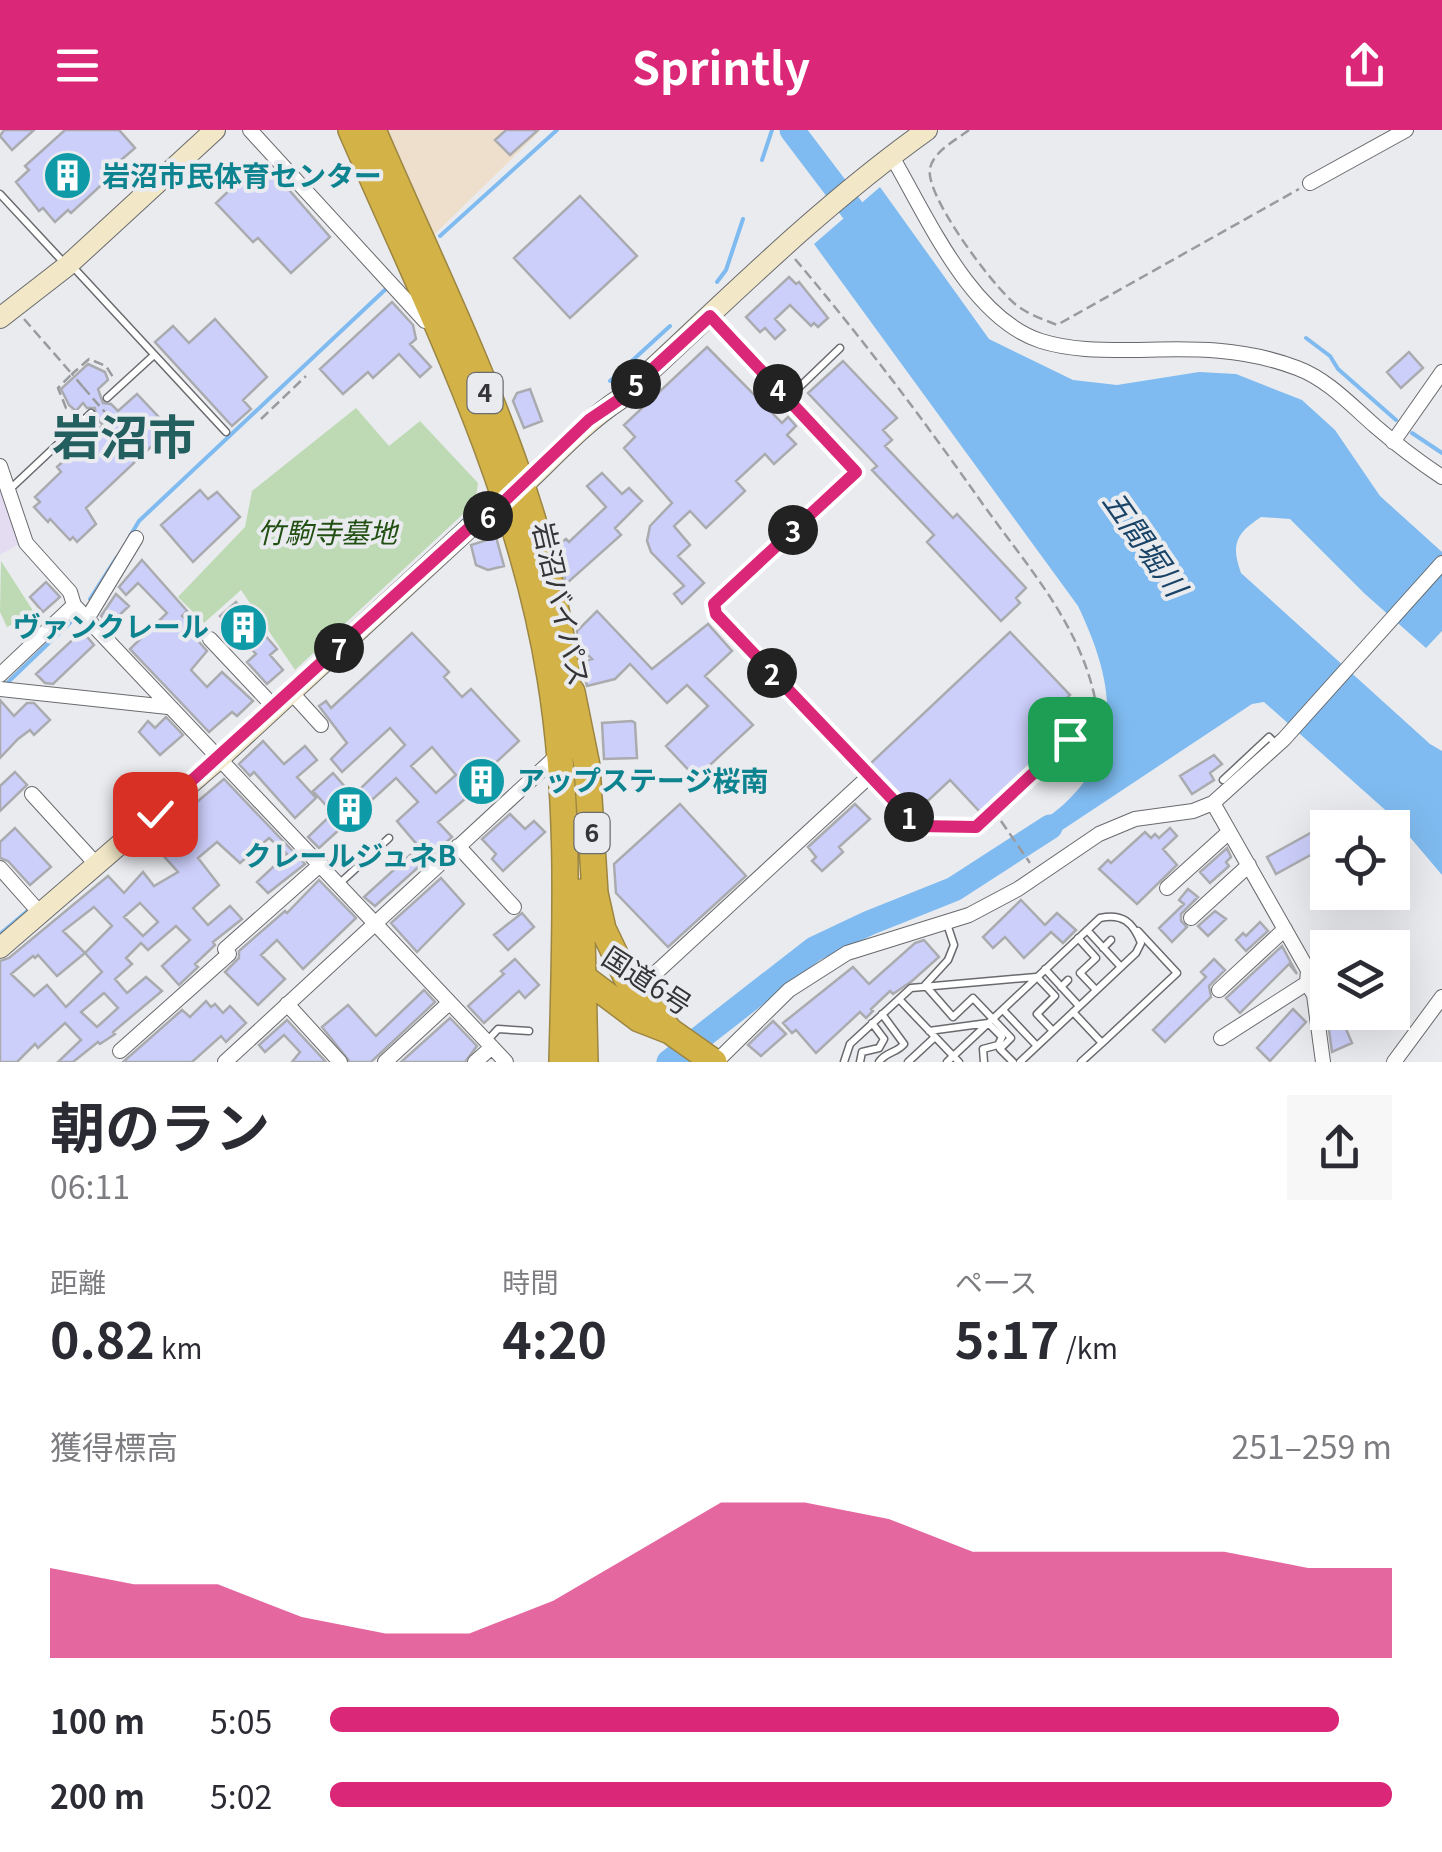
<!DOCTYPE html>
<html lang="ja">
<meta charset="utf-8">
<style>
body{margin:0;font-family:Georgia,"Noto Sans JP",serif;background:#f7f7f7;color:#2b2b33;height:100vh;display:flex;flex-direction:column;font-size:38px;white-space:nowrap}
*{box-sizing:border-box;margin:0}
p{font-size:32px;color:#7c7c81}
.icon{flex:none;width:55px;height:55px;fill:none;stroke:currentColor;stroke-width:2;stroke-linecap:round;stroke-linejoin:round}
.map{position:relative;height:932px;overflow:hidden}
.drawer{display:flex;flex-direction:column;background:#fff;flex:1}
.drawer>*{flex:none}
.tools{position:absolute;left:1310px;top:680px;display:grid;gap:20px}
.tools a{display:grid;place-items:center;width:100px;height:100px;border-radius:0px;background:#fff;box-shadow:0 10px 40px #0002;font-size:50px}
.pin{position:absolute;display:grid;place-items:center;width:85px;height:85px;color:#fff;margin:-42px;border-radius:20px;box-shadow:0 5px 15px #0006}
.km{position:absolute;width:50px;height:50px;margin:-25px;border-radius:50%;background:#222;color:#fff;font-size:28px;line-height:50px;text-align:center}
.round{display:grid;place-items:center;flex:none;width:105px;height:105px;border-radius:0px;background:#f7f7f7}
.headline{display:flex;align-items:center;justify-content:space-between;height:170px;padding:0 50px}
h1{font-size:55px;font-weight:700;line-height:75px}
.metrics{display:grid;grid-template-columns:repeat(3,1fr);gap:15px;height:170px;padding:10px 50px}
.metrics div{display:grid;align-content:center}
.metrics b{font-size:50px;font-weight:700}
.metrics small{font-size:28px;font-weight:400}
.metrics p{font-size:28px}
.chart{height:280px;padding:20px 50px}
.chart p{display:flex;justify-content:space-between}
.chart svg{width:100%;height:180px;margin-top:10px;fill:#db2777;opacity:.7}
ul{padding:0 50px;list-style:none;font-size:32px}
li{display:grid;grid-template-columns:160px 120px 1fr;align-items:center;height:75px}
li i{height:25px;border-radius:12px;background:#db2777}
header{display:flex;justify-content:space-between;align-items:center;height:130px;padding:0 50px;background:#db2777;color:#fff;font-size:45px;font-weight:700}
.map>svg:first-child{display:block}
.industrial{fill:#eddfcc}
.medical{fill:#e4ddf2}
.green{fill:#bddab4}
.water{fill:#7fbbf0}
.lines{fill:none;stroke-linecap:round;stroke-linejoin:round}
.stream{stroke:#7fbbf0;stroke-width:4}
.river{stroke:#7fbbf0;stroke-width:25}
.building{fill:#cccffa;stroke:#aaabaf;stroke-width:2.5;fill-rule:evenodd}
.lane-casing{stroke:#696a6d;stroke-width:9}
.street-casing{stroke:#696a6d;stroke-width:16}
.secondary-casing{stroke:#696a6d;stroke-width:22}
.highway-casing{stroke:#9c8642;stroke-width:28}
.path{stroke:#9a9b9e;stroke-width:2.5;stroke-dasharray:10 5;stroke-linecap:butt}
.lane{stroke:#fff;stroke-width:6}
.street{stroke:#fff;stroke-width:14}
.secondary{stroke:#f2e8c8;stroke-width:20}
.highway{stroke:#d3b248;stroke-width:25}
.path-bridge{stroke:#9a9b9e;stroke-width:2.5;stroke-dasharray:10 5;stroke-linecap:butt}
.route-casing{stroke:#fff;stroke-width:20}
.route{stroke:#db2777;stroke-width:12}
.labels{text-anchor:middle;stroke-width:8;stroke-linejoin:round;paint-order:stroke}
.shield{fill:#eaebef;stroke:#6b6c6e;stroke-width:2.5}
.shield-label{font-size:25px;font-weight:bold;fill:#353537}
.culture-label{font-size:28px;font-weight:bold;fill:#0d838f;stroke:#eaebef;text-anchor:start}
.park-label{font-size:28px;font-style:italic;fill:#224f12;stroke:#eaebef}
.street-label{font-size:28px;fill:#353537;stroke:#eaebef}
.water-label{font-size:30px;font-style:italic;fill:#194467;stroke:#eaebef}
.town-label{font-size:48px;font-weight:bold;fill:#245f60;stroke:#eaebef}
</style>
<header><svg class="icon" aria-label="menu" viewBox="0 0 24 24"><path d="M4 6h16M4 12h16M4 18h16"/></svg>Sprintly<svg class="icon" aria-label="share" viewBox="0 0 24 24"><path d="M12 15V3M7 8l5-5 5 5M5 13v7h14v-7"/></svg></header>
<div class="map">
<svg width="1442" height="932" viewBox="0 0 1442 932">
<rect width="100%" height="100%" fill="#eaebef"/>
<path class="industrial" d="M388,0H541L433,106Z"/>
<path class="medical" d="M0,357L19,414L0,425Z"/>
<path class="green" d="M356,278L389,316L420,291L478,353L475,373L295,540L241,460L204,493L178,467L245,397L252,361Z
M1,431L41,493L33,500L23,489L7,497L0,482Z"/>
<path class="water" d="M880,57L989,209L1073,250L1117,255L1199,242L1236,244L1302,270L1335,300L1380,366L1442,422V501L1426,518L1365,464L1290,389L1261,387C1235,404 1231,415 1241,443L1430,614L1442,621V745L1392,686L1264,572L1252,574L1029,722L1019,706C1033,696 1050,687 1063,675C1128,616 1111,545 1078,476L814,114Z"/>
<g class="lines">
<path class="stream" d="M762,30L772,0
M440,106L557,0
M717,152L726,140L743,89
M1306,208L1330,226L1338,239L1396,290
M610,251L670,196
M1412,303L1442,323
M462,392L478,377
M130,406L139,391L388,157
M90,469L117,427
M4,556L77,486
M0,804L31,778"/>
<path class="river" d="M792,0L873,107
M669,932L814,819L869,793L954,759L1050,697"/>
</g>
<path class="building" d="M4,0H34L12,20L0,6Z
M65,0H119L135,18L120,31L123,35L71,83L68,80L55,92L43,78L39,81L16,52L29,40L25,36Z
M506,0H538L510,25L495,10Z
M257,34L265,43L270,38L330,107L291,143L258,108L253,112L216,73Z
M580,66L637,126L570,188L514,128Z
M789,147L796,154L799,152L828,188L818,197L814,193L811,196L790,175L775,189L785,200L775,209L765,198L760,202L746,187Z
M392,172L413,195L416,209L410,214L431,237L420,247L399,224L373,248L368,242L343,264L320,239Z
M215,189L267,247L243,270L251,279L232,296L155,212L173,196L189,213Z
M707,217L782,293L788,287L796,296L787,305L796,314L774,334L765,324L736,351L745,361L706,398L690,381L674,396L690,415L678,426L704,453L682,474L674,464L684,456L651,422L647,411L650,396L672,373L624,318L635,307L624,295Z
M1409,222L1423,238L1401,258L1387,242Z
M843,231L897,288L883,300L892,310L885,316L953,388L957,384L1026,458L1016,468L1020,473L1001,491L927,412L934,405L872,340L877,336L808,263Z
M88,234L105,242L108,250L98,259L103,273L111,274L118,281L137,264L170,299L86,378L96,394L77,412L73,407L70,410L50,389L48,392L34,377L40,372L35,367L61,342L57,337L103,295L96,288L95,278H87L83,273L76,281L69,275L61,259Z
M530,259L542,291L524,298L513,271L517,263Z
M602,343L622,364L629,358L642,371L615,398L621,405L566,454L557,416L566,409L569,412L606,377L587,356Z
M200,360L208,369L217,362L240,387L193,432L161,395Z
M496,407L504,436L488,440L476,435L471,415Z
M142,430L187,481L182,486L198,501L193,505L207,521L191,540L207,557L222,542L253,571L237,586L232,582L209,602L130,519L167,483L138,453L126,465L119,457Z
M46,452L60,467L43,482L30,467Z
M116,464L129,476L109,495L101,486Z
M236,472L277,519L270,525L283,540L267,554L247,532L256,524L220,486Z
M597,481L652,539L708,494L732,521L705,546L753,595L696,648L666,616L708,576L687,555L667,573L630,534L615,549L587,556L581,532L592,529L578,515L577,501Z
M82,501L94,515L53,554L45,553L36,544Z
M1010,502L1070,565L1053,581L1060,587L1048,598L1058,608L980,682L950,650L916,682L870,634Z
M412,503L449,542L444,547L462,567L471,559L519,611L490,638L498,647L476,667L473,662L438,692L452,707L375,776L364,767L419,717L397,691L418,672L396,648L319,718L308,707L333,683L313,661L333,643L353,666L405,615L390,598L342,642L331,629L347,613L319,576L326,571L331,578ZM432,617L456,645L436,663L411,636Z
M0,570L14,586L27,573H34L50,590L34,605L30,600L18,609L0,628Z
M166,587L183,605L160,625L139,602L148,591L155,598Z
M632,591L635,593L637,628L604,629L602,593Z
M263,611L284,634L305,616L317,630L297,647L316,668L295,688L254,642L250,646L239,634Z
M1214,625L1222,634L1210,643L1214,650L1192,664L1180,646Z
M15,642L27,655L0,681V656Z
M224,649L305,734L268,763L257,752L287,724L269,708L240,733L217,712L198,728L219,755L193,778L208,795L230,776L242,789L213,812L215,815L195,834L198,837L179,855L162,836L190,810L176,796L148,820L141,813L126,828L132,834L115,849L127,863L146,847L162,861L113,902L115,904L100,914L98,912L73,932H58L81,910L65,893L38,918L35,914L17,932H0V831L9,828L108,746L124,763L143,742L154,756L178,742L160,722L178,702L172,697L188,683L184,678L194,669L197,672ZM140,773L158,792L143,806L124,787ZM94,777L112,796L85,823L63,801ZM85,823L102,842L66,877L47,855L34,866L11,844L33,826L35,828L38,825L57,846ZM104,863L118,878L97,897L81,882Z
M680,674L746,746L668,817L616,763L614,734Z
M855,674L870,689L839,717L843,722L822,741L812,731L816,727L808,717Z
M510,684L525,699L534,691L545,702L503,741L492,729L496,724L482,709Z
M15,698L51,737L30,755L8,731L0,728V712Z
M1170,698L1177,706L1163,719L1177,735L1137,774L1099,739L1108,730L1111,733L1145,702L1151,708L1155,704L1159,708Z
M1316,700L1325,717L1276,744L1267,727Z
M1227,718L1231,727L1226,732L1229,736L1210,753L1200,742Z
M441,748L464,774L417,822L391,793Z
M319,750L356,788L303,839L277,810L261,825L285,849L258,875L225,842L239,828V821L285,781L287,783Z
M1188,759L1198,767L1181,784V791L1187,797L1172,812L1159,798L1184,774L1179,770Z
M1021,770L1045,795L1057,783L1076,800L1063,813L1051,802L1024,828L1005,807L993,818L983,807Z
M1215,781L1226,789L1208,806L1198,796Z
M522,783L534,797L508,820L494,805Z
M1260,792L1268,801L1246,821L1236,810L1243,803L1246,806Z
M924,810L939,827L912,851L893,864L890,861L871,879L873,881L866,888L860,882L816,923L796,900L792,903L783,893L853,837L869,854L915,813Z
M1282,816L1297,844L1289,834L1240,883L1226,868Z
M515,829L539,855L525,868L519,861L484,893L468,876L504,844L501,841Z
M1214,829L1225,840L1209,856L1211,867L1165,912L1153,900L1206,847L1201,842Z
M424,860L435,872L371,932H350L322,897L348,875L376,906Z
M206,871L211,877L215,874L223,883L230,876L246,893L226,912L221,906L192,932H123L182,880L190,887Z
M1293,879L1306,892L1270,931L1257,918Z
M1341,887L1352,913L1332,922L1328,893Z
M450,888L477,916L465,932H401Z
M287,890L326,932H292L300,922L284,905L265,922L259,915Z
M773,891L786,904L761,926L748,915Z"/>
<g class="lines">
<defs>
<path id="lane" d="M0,64L66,135
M74,138L226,302
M711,187L856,342L714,474L716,484L918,696L976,697L1070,609
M107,268L154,225
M787,269L840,218
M9,360L91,283
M1223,650L1269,607L1276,614
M340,753L389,708
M947,794L954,815L948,830L925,855L953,887L973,868L1011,908L1000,919L1013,932
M1087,800L1121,837
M1078,808L1096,828L1080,843L1096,860
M1103,818L1111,810
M1045,839L1079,876
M1037,847L1055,866L1037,884L1053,901
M1061,857L1068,850
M899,869L959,932
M1003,880L1037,916
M1073,882L1102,913L1177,843L1138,801
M929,901L988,893L1002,907L998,915L983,919L984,932
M487,911L498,899L529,901
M844,932L850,914L911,858L1036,847
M860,932L862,922L879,918L884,909L872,893
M879,932C885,922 897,923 904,914L882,884
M908,932L935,907
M947,932L1100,788C1122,783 1133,792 1141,813L1136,823L1020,932
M1081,932L1102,913"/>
<path id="street" d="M250,0L425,191L430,192
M891,25C927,86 970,188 1041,211C1073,221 1106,220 1139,220C1193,218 1245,218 1297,238C1327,249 1351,275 1375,296C1397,315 1418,331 1442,347
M1310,53L1406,0
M1393,312L1442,242
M0,336L26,413L70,462L74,475L506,932
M87,489L136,408
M210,509L275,578
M0,545L74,475
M0,559L168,577
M291,562L321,595
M32,664L96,734
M1213,673L1308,840L1307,853L1314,865L1323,932
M458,716L514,777
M0,738L40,783
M1167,758L1229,702
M1191,788L1249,735
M1219,860L1285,799
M636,861L863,652
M287,874L340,932
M1221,908L1307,853
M120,921L229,824L225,819L321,734
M225,932L559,624
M385,932L449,873
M475,932L492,917
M716,932L789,860L847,823L969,785L1018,759L1099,704L1135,689L1193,681L1213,673L1284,609L1442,433
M1394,932L1442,867"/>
<path id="secondary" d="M0,188L67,136L215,0
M0,818L220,628L469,398C526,363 564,306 620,269C720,177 816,79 927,0"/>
<path id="highway" d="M351,0C428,177 519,355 550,547C571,674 565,803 562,932
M373,0C451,182 555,377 570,577
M572,562L587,636L595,763L603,799L627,849L670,901
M581,762L585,932
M579,844L639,889L670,901L714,932"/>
</defs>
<use href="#lane" class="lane-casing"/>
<use href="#street" class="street-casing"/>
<use href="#secondary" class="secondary-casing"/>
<use href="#highway" class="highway-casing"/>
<path class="path" d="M969,0C956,10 934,21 930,38C924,65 993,156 1015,174C1027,184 1043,189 1057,195L1299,59
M795,129C862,208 923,289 982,373C1030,440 1088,503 1098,587
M24,189L72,244L58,258L66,278L77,284
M83,257L72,244L89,229L106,236L113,247
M261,289L306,246
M1001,691L1030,733"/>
<use href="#lane" class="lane"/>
<use href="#street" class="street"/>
<use href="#secondary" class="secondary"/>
<use href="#highway" class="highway"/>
<path class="path-bridge" d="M83,257L110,288"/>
</g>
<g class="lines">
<defs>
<path id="route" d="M155,684L469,398L488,387L589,290L620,269L710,186L856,342L714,474L716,484L918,696L976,697L1070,609"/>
</defs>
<use href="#route" class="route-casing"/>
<use href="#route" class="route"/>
</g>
<defs>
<symbol id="building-disc" viewBox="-11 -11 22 22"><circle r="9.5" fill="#0f9aa8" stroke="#eaebef"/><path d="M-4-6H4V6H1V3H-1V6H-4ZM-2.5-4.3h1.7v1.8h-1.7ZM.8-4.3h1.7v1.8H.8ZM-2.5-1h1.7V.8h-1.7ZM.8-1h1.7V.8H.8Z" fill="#fff"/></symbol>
</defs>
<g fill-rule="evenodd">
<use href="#building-disc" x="40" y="18" width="55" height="55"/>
<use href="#building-disc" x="216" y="470" width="55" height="55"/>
<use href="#building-disc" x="454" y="624" width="55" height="55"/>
<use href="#building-disc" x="322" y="652" width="55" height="55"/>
</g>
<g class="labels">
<g class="shield">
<rect x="467.5" y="243" width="35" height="40" rx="8"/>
<rect x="574.5" y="683" width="35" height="40" rx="8"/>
</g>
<g class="shield-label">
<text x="485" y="272">4</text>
<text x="592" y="712">6</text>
</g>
<g class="culture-label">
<text x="102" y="56">岩沼市民体育センター</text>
<text x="209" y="507" text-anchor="end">ヴァンクレール</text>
<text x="517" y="661">アップステージ桜南</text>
<text x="350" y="736" text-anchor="middle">クレールジュネB</text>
</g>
<g class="park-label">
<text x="327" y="413">竹駒寺墓地</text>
</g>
<g class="street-label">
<text transform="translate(561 474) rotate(77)" y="10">岩沼バイパス</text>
<text transform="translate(647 851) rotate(33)" y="10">国道6号</text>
</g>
<g class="water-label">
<text transform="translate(1144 414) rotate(55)" y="10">五間堀川</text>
</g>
<g class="town-label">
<text x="124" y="325">岩沼市</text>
</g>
</g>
</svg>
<div class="tools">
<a><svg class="icon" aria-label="locate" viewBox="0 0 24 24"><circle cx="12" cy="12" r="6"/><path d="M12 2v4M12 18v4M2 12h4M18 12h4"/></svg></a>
<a><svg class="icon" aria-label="layers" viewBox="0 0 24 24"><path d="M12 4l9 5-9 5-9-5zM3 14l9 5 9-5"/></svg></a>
</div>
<div class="pin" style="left:1070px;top:609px;background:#1e9e55"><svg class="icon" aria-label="arrive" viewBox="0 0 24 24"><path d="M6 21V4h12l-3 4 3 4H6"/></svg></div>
<div class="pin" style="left:155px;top:684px;background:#d93025"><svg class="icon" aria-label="check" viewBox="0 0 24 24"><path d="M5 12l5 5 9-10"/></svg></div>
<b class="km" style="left:909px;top:687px">1</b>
<b class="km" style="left:772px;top:543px">2</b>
<b class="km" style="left:793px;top:400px">3</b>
<b class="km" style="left:778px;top:259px">4</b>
<b class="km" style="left:636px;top:254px">5</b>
<b class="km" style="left:488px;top:386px">6</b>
<b class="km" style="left:339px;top:518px">7</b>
</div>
<section class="drawer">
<div class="headline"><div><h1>朝のラン</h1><p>06:11</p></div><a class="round"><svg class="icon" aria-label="share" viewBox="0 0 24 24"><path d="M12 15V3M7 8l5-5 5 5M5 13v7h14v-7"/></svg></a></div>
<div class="metrics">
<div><p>距離</p><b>0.82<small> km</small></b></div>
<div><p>時間</p><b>4:20</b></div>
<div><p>ペース</p><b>5:17<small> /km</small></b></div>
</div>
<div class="chart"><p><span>獲得標高</span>251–259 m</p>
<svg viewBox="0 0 160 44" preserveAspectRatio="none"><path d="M0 44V22L10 26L20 26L30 34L40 38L50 38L60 30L70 18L80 6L90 6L100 10L110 18L120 18L130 18L140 18L150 22L160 22V44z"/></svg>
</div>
<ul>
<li><b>100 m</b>5:05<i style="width:95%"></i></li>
<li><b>200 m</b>5:02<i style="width:100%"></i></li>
</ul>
</section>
